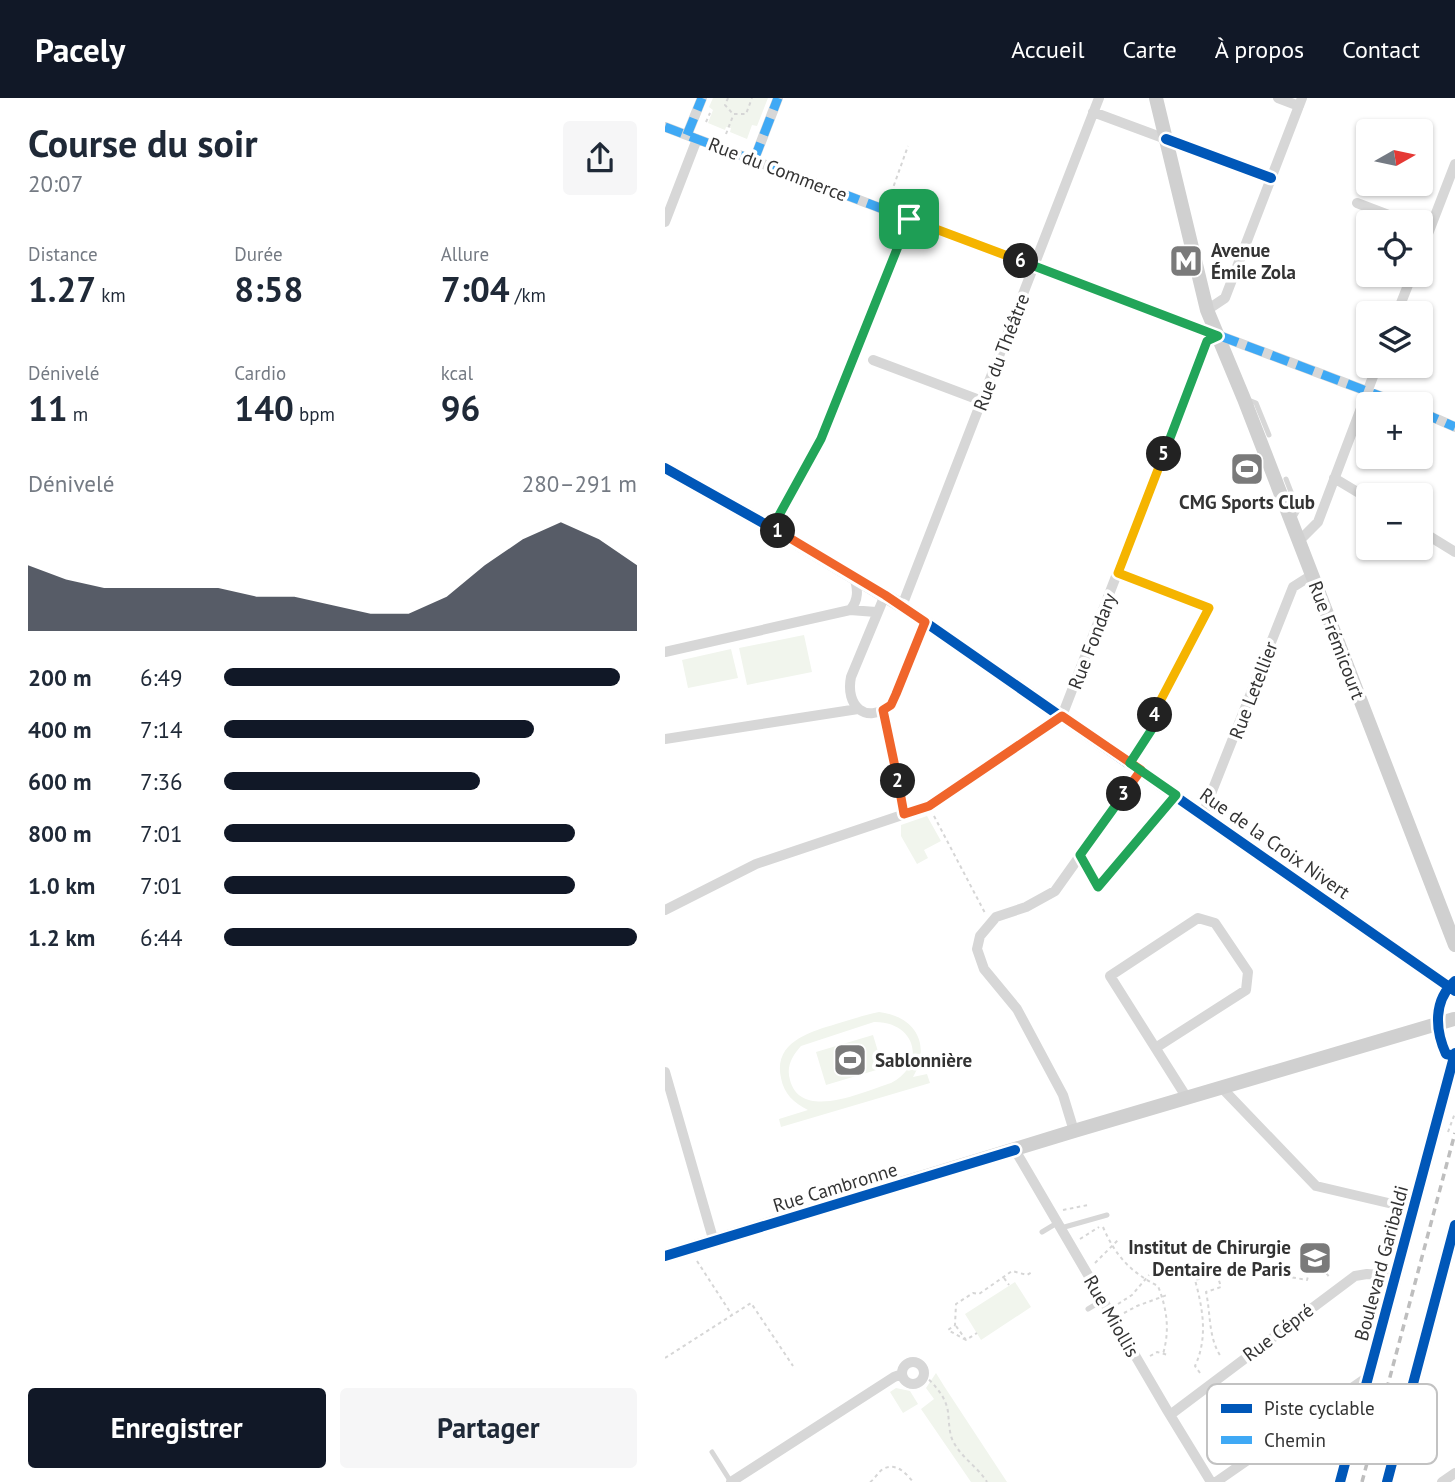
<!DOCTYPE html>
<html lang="fr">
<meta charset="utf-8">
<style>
body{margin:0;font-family:"PT Sans",sans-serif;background:#f6f6f7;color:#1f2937;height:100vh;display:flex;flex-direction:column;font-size:26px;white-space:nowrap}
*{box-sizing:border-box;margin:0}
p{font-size:23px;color:#747a83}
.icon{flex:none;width:38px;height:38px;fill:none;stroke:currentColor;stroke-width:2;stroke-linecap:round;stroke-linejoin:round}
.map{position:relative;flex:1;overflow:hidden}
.panel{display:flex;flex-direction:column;background:#fff;width:665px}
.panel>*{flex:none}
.needle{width:46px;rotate:81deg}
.controls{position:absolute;left:691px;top:21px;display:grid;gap:14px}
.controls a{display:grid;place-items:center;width:77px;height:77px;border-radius:7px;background:#fff;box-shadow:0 2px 5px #0004;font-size:35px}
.pin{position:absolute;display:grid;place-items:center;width:60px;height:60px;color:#fff;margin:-30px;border-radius:14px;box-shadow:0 4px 10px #0006}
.km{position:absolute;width:35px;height:35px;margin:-18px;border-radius:50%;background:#222;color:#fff;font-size:19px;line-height:35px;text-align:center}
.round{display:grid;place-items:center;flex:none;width:74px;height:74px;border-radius:7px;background:#f6f6f7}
.summary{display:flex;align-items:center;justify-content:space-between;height:119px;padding:0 28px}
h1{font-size:38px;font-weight:700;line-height:52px}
.metrics{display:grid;grid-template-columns:repeat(3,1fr);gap:10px;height:119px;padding:7px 28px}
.metrics div{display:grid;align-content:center}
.metrics b{font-size:35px;font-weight:700}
.metrics small{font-size:19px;font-weight:400}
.metrics p{font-size:19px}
.chart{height:196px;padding:14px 28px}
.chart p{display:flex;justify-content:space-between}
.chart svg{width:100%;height:126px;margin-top:7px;fill:#111827;opacity:.7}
.action{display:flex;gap:14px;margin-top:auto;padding:14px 28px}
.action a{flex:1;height:80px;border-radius:7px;background:#111827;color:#fff;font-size:28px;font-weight:700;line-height:80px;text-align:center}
.action a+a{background:#f6f6f7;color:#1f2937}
ul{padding:0 28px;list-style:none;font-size:23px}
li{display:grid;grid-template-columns:112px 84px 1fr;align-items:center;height:52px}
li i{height:18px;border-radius:9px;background:#111827}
header{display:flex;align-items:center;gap:42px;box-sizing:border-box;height:98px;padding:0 35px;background:#111827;color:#fff}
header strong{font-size:33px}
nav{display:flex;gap:38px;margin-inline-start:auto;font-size:24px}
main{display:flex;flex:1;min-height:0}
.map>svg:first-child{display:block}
.green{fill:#f1f5ed;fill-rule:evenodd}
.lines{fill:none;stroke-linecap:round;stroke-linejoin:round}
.path{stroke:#d6d6d6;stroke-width:2;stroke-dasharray:3.5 3.5;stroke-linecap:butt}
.lane{stroke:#d7d7d7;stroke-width:5}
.street{stroke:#d7d7d7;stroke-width:10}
.secondary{stroke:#d0d0d0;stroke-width:14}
.rail{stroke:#bebebe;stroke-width:3.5;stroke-dasharray:7 5;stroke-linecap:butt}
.quiet{stroke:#3fa9f5;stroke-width:9;stroke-dasharray:18 9;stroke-linecap:butt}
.cycleway-casing{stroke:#fff;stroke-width:15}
.cycleway{stroke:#0057b8;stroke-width:10}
.split-1-casing{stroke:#fff;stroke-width:14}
.split-2-casing{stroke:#fff;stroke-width:14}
.split-3-casing{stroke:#fff;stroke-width:14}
.split-4-casing{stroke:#fff;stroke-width:14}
.split-5-casing{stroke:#fff;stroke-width:14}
.split-6-casing{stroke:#fff;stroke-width:14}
.split-7-casing{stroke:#fff;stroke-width:14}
.split-1{stroke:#22a559;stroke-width:9}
.split-2{stroke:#f0652b;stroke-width:9}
.split-3{stroke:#f0652b;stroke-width:9}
.split-4{stroke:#22a559;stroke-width:9}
.split-5{stroke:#f5b400;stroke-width:9}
.split-6{stroke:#22a559;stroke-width:9}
.split-7{stroke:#f5b400;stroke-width:9}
.labels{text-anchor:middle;stroke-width:7;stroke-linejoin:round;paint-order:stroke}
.street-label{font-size:19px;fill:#333;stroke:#fff}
.poi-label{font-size:19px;font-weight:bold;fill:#333;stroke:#fff;text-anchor:start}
.key{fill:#fff;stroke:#c2c2c2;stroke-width:2}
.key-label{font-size:19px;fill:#333}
</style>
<header>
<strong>Pacely</strong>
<nav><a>Accueil</a><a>Carte</a><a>À propos</a><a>Contact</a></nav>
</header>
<main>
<section class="panel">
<div class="summary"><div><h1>Course du soir</h1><p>20:07</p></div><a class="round"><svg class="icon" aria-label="share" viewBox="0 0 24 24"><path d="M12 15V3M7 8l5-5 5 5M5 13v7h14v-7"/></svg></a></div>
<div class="metrics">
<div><p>Distance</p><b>1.27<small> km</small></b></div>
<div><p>Durée</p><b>8:58</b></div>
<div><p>Allure</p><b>7:04<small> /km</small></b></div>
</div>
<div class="metrics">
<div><p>Dénivelé</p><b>11<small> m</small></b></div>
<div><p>Cardio</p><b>140<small> bpm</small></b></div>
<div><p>kcal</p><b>96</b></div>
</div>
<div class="chart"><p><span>Dénivelé</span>280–291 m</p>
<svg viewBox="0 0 160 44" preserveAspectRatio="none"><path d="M0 44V21L10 26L20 29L30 29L40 29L50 29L60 32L70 32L80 35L90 38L100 38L110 32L120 21L130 12L140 6L150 12L160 21V44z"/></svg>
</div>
<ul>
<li><b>200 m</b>6:49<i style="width:96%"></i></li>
<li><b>400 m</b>7:14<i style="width:75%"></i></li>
<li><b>600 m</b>7:36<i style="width:62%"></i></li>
<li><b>800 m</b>7:01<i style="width:85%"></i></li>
<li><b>1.0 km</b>7:01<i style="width:85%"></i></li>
<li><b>1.2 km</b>6:44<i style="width:100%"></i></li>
</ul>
<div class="action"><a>Enregistrer</a><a>Partager</a></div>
</section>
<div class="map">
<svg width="790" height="1384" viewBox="0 0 790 1384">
<rect width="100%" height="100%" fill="#fff"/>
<path class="green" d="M48,0H103L92,28L87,27L82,41L65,34L66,30L61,29L60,32L43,25L48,12L44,9Z
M139,537L147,574L82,587L74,550Z
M66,551L73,580L23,590L17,562Z
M262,718L276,743L259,752L263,760L252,766L236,738V727Z
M214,914C250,918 267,947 248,979L262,976L265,985L116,1029L114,1021L143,1012C129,1005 119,996 116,980C108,944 145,934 171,926C185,922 199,917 214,914ZM209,924C250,923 263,966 226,985C200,993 136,1024 125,982C121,969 127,958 136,948Z
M208,937L218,970L161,987L151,954Z
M350,1184L366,1209L316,1242L300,1216Z
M271,1275L279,1288L342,1384H306L256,1311L269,1301L261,1290Z
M231,1290L245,1293L253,1306L238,1315L225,1294Z"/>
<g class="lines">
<path class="path" d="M63,0L60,7L68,16
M69,16H81L87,0
M41,24L45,15
M61,36L68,18
M224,101L243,48
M464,479L544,510L490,613L489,628L471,656
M221,624L237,704
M269,718L320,815
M783,1034L790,1015
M398,1112L423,1107
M438,1129C450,1157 465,1174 493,1188C502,1211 505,1232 498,1256
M415,1141L434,1129
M32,1163L67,1217
M430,1165L453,1142
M641,1170L662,1176L665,1180
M552,1176L556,1189L541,1194C546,1217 543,1239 556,1259
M339,1180L344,1187
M453,1206L467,1197L484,1177
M459,1215L472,1208L502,1197
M291,1228L301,1242L312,1235
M301,1242L283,1232L290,1227L291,1206L308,1195L314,1196L347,1173L362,1177L367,1174
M485,1258L492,1254L503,1257
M0,1260L86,1205L128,1268
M535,1275L530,1268C543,1240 538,1211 530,1182L569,1172L580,1171L642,1182L645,1171
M259,1277C270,1287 281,1299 283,1314C284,1323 284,1333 287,1341C295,1359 312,1368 322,1384
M205,1384C210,1381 213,1374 218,1371C231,1364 241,1375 248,1384"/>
<path class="lane" d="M581,301L591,305L604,337
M621,381L633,412L628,421
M396,1130L442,1117
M377,1134L392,1125
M423,1211L438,1202
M47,1354L66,1384"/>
<path class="street" d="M613,0L634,8
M428,14L606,80
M0,29L736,306
M22,37L37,0
M89,62L113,0
M692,105L742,124
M0,124L32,41
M756,154L790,66
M542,212L560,200L637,0
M732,215L747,177
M208,262L317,303
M756,314L790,329
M669,380L704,401
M107,430L156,341L245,121
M756,433L790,454
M634,443L653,424L712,268
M220,497L186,579C180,608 201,627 225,607L260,524
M237,508L434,0
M185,512C194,502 193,491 189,479
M0,554L185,512L211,514
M0,641L193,611
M538,716L628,489L647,477
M415,757L434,789L511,697
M0,812L91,766L264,708L397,618L542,243L553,238
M492,949L581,892L583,874L550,825L533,820L445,878L522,1000
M0,974L49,1144
M556,989L651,1088L749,1111
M409,1033L398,997L352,911L319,871L312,851L315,838L331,819L361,809L390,793L476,672
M350,1052L502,1312L546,1384
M237 1275a11 11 0 1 1 22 0a11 11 0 1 1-22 0Z
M505,1317L690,1178L702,1176L731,1178
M66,1384L229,1279L237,1276
M551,1384L704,1278
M777,1384L790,1375"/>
<path class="secondary" d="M491,0L542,212L579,301L790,847
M0,370L107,430L237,508L790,893
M0,1158L409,1033L789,921
M675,1384L790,955
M722,1384L790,1127"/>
<path class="rail" d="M697,1384L790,1035"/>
<path class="quiet" d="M0,29L736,306
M22,37L37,0
M89,62L113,0
M756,314L790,329
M415,757L434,789L511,697"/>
<defs>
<path id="cycleway" d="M501,41L606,80
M0,370L107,430L220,497
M237,508L790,893
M790,883C768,902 770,932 781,956L790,958
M0,1158L350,1052
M675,1384L790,955
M722,1384L790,1127"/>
</defs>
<use href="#cycleway" class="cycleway-casing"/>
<use href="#cycleway" class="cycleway"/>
</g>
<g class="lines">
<defs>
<path id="split-1" d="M113,433L107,430L156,341L244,121"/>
<path id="split-2" d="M113,433L220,497L260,524L231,596L226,607L218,612L233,683"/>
<path id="split-3" d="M233,683L239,716L264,708L397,618L476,672L459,696"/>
<path id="split-4" d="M459,696L415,757L433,789L511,697L465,665L489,628L490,617"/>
<path id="split-5" d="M490,617V613L544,510L453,475L499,356"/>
<path id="split-6" d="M356,163L553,238L542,243L499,356"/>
<path id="split-7" d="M244,121L356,163"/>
</defs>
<use href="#split-1" class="split-1-casing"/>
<use href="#split-2" class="split-2-casing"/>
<use href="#split-3" class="split-3-casing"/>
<use href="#split-4" class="split-4-casing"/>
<use href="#split-5" class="split-5-casing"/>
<use href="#split-6" class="split-6-casing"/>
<use href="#split-7" class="split-7-casing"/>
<use href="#split-1" class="split-1"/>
<use href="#split-2" class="split-2"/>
<use href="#split-3" class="split-3"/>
<use href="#split-4" class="split-4"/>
<use href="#split-5" class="split-5"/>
<use href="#split-6" class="split-6"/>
<use href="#split-7" class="split-7"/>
</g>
<defs>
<symbol id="metro-square" viewBox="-11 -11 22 22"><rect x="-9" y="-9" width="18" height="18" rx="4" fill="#7a7a7a" stroke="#fff"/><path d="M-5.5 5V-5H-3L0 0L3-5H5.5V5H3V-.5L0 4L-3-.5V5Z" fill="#fff"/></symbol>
<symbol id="stadium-square" viewBox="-11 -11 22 22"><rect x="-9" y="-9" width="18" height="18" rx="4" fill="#7a7a7a" stroke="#fff"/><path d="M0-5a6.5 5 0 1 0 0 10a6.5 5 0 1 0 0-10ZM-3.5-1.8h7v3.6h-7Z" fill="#fff"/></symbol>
<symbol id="university-square" viewBox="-11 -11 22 22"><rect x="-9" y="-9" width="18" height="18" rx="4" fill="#7a7a7a" stroke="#fff"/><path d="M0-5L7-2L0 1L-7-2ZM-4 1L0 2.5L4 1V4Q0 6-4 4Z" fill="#fff"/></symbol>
</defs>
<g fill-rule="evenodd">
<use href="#metro-square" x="502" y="144" width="38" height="38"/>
<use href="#stadium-square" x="563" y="352" width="38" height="38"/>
<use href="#stadium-square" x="166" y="943" width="38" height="38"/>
<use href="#university-square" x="631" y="1141" width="38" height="38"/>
</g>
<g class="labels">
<g class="street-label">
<text transform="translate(113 71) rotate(21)" y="7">Rue du Commerce</text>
<text transform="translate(336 254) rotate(-69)" y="7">Rue du Théâtre</text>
<text transform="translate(672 542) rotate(69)" y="7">Rue Frémicourt</text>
<text transform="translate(427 543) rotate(-69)" y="7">Rue Fondary</text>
<text transform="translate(588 592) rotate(-69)" y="7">Rue Letellier</text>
<text transform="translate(610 745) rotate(35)" y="7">Rue de la Croix Nivert</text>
<text transform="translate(170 1089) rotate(-17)" y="7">Rue Cambronne</text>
<text transform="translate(716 1165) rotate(-75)" y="7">Boulevard Garibaldi</text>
<text transform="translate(447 1218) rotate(60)" y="7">Rue Miollis</text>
<text transform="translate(613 1234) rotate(-37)" y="7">Rue Cépré</text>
</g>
<g class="poi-label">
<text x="546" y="159">Avenue<tspan x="546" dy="22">Émile Zola</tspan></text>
<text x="582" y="411" text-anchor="middle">CMG Sports Club</text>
<text x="210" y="969">Sablonnière</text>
<text x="626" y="1156" text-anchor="end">Institut de Chirurgie<tspan x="626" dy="22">Dentaire de Paris</tspan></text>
</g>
</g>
<rect x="542" y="1286" width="230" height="80" rx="10" class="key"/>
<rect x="556" y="1306" width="31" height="9" fill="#0057b8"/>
<rect x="556" y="1338" width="31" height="8" fill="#3fa9f5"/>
<g class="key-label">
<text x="599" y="1317">Piste cyclable</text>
<text x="599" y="1349">Chemin</text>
</g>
</svg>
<div class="controls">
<a><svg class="needle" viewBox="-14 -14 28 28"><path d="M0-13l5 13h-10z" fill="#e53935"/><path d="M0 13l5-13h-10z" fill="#747a83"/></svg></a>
<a><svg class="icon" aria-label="locate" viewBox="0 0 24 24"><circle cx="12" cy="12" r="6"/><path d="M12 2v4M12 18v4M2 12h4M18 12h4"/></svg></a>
<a><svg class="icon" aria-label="layers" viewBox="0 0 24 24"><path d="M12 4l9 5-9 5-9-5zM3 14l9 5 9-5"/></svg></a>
<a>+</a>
<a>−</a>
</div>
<div class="pin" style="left:244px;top:121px;background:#1e9e55"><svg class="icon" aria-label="arrive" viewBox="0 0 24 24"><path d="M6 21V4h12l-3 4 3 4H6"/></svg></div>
<b class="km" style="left:113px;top:433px">1</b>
<b class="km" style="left:233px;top:683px">2</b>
<b class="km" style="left:459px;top:696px">3</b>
<b class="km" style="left:490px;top:617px">4</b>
<b class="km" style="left:499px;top:356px">5</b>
<b class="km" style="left:356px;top:163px">6</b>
</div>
</main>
